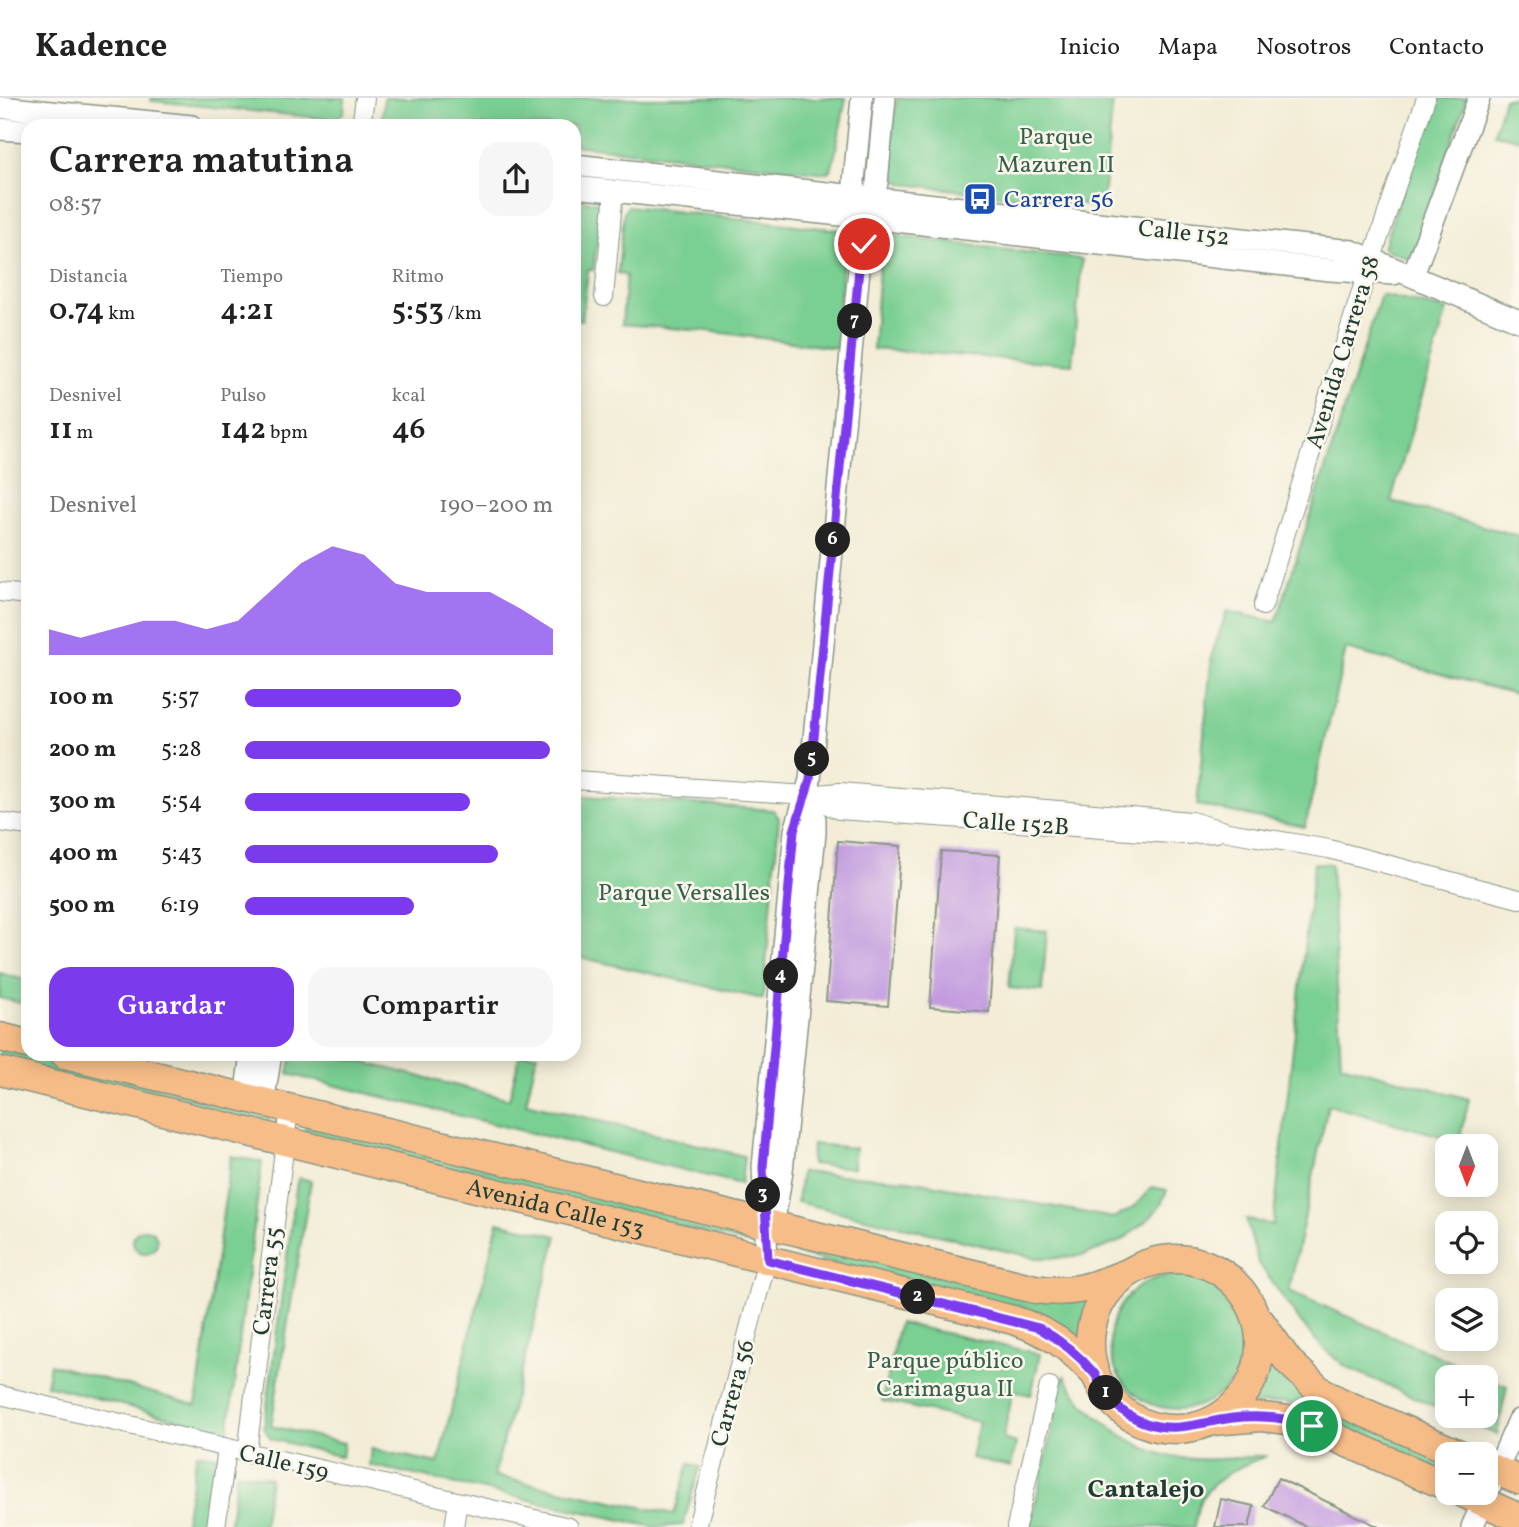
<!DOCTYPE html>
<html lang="es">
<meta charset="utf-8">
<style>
body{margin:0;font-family:Vollkorn,serif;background:#f6f6f6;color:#222;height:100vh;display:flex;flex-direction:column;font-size:26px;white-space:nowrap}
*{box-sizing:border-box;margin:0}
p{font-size:23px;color:#767676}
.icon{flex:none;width:38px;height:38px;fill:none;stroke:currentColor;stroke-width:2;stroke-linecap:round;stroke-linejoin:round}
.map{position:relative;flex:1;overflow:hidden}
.sheet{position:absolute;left:21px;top:21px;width:560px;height:942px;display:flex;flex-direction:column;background:#fff;border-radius:21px;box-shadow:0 4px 18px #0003}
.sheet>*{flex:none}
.needle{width:46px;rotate:180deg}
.tools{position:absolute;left:1435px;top:1036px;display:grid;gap:14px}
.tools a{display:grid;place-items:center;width:63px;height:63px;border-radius:14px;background:#fff;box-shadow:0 4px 18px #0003;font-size:35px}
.pin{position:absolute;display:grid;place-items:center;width:60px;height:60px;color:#fff;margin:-30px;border:4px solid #fff;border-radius:50%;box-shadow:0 2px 7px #0007}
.km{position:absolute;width:35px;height:35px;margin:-18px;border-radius:50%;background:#222;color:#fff;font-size:19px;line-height:35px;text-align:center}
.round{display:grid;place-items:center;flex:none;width:74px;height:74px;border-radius:21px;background:#f6f6f6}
.head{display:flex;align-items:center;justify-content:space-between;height:119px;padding:0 28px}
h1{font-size:38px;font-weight:600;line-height:52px}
.metrics{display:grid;grid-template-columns:repeat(3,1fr);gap:10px;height:119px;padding:7px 28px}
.metrics div{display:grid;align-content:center}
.metrics b{font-size:30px;font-weight:600}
.metrics small{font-size:19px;font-weight:400}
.metrics p{font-size:19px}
.chart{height:196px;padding:14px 28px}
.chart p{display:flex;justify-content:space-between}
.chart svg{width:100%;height:126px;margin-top:7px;fill:#7c3aed;opacity:.7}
.button{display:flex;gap:14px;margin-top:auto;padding:14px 28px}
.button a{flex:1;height:80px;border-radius:21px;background:#7c3aed;color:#fff;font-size:28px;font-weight:600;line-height:80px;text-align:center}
.button a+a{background:#f6f6f6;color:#222}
ul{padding:0 28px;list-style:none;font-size:23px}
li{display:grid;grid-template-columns:112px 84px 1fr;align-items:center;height:52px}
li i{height:18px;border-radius:9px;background:#7c3aed}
header{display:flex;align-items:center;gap:42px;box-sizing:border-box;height:98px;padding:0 35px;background:#fff;border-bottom:2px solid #e0e0e0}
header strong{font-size:33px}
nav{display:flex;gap:38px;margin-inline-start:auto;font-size:24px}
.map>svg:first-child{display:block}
.green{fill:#7acf93;stroke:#4c8664;stroke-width:2}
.building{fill:#c39cdf}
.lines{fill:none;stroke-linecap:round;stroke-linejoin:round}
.minor-casing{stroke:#899586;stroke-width:20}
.tertiary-casing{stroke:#899586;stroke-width:24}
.primary-casing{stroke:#899586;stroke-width:31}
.minor{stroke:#fff;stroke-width:18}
.tertiary{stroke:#fff;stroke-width:21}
.primary{stroke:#f7bd88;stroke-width:28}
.route-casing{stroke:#fff;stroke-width:14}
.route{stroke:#7c3aed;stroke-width:9}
.labels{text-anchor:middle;stroke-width:5;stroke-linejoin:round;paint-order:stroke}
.park-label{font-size:24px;fill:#36624c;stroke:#fbf7ec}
.transit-label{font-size:24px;fill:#164399;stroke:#fbf7ec;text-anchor:start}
.street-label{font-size:24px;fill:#1f3d34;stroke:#fbf7ec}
.neighbourhood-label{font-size:26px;font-weight:bold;fill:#1f3d34;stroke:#fbf7ec}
</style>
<header>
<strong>Kadence</strong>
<nav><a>Inicio</a><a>Mapa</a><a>Nosotros</a><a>Contacto</a></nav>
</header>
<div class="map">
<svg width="1519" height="1429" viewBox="0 0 1519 1429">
<rect width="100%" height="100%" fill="#fbf7ec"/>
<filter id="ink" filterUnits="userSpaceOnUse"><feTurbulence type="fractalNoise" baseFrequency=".0143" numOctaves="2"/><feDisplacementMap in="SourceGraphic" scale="14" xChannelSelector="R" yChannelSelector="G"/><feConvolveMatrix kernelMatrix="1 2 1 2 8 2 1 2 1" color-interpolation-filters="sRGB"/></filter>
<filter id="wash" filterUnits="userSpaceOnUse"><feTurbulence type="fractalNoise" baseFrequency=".00686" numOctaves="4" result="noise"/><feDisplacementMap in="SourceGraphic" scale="28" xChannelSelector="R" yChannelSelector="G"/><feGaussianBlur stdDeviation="1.57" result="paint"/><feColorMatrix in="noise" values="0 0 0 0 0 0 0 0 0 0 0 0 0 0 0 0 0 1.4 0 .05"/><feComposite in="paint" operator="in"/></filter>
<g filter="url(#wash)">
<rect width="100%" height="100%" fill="#f3edd7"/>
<path class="green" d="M152,0H345L344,14L337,20L330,21L151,3Z
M384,0H846L834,62L831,72L825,75L574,47V28H405L387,25L382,21Z
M897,0H1096L1113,2L1102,109L904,86L895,81L889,72Z
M1433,0H1467L1411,162L1383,150Z
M1504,0H1519V41L1494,36Z
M574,102L596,104L602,109L593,172H588L582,222L574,221Z
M628,108L839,132L844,147L837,250L708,233L622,226L626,178L618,175L624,114Z
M888,137L1082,161L1072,266L873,251L881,141Z
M1381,197L1447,212L1391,403L1519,438V597L1346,551L1305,729L1197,707L1212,556L1227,513L1276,524Z
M574,697L773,712L779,720L763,901L574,858Z
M1314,765L1331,766L1341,966L1469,1001L1459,1043L1328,1007L1289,1193L1507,1288L1497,1337L1455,1318H1486V1279H1447V1314L1346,1269L1323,1250L1301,1225L1258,1164L1246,1121L1273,1127Z
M1014,830L1047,833L1042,893L1009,890Z
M0,875L28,883V907L0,900Z
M0,950L270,1017L268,1028L0,962Z
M292,956H331L509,1001L520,956H537L526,1005L744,1058L741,1086L288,976Z
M306,1026L754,1136L751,1146L305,1036Z
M812,1046L855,1050L853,1070L811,1066Z
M231,1058L262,1064L228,1335L46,1287L50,1266L196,1307Z
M801,1074L909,1082L1114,1120L1133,1110L1152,1089L1167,1092L1161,1106L1151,1119L1121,1143L1085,1157L1058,1160H1036L797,1104Z
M300,1080L311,1083L271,1328L344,1345L342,1359L271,1341L264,1330L297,1084Z
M498,1124L557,1138L494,1378L674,1416L689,1365L700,1369L683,1427L654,1429L369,1367L371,1351L438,1365Z
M133 1143a12 12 0 1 1 24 0a12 12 0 1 1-24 0Z
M797,1147L1095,1198L1084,1220L1082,1245L1063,1227L1034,1212L796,1156Z
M1110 1244a67 67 0 1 1 134 0a67 67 0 1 1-134 0Z
M899,1225L1040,1256L1031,1297L1013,1293L1003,1341L1016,1345L1011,1369L971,1360L979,1324L882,1303Z
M1269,1262L1283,1281L1292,1288L1447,1360V1376L1285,1304L1250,1307L1264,1284L1266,1263Z
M1064,1278C1071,1287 1076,1297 1083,1305C1104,1327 1135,1349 1165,1357C1197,1365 1234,1360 1267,1358C1243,1366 1215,1379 1201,1401C1197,1409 1196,1420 1194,1429H1030Z
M197,1355L217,1358L205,1429H184Z
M237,1374L270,1380L263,1429H229Z"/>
<g id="blocks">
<path class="building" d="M838,743L901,748L888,908L826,903Z
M941,753L1000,757L989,914L930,909Z
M1278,1380L1379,1429H1307L1264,1408Z
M1221,1401L1254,1408L1249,1429H1215Z"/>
</g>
</g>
<g filter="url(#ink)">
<use href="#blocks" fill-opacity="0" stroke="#899586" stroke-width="2"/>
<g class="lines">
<defs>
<path id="minor" d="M361,28L365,0
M604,199L614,93
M0,494L28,497
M1263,508L1367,175L1426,0
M574,682L807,697L840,694L1191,723L1228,734L1329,751L1519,801
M810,699L839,712L1185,737L1216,735
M0,724L28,728
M0,1297L569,1429
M247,1355L289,1011
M216,1429L227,1351
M454,1429L458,1404
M697,1429L767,1162
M1016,1429L1049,1288"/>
<path id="tertiary" d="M0,9L192,28
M0,31L28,33
M574,67L1352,153L1519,223
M574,89L869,120L1330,172L1394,176
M856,110L854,83L862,0
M1413,177L1479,0
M245,1000L251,956
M263,1005L271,956
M773,1129L782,1073L815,735V721L807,697
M767,1162L763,1069L795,733L810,682L860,161L877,85L885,0
M1472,1429L1519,1322"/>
<g id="primary">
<path d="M0,939L28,946"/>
<path d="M65,956L1035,1191C1075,1197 1094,1188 1130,1174"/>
<path id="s1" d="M0,973L1013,1222C1050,1234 1070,1249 1096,1277"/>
<circle cx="1175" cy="1246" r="85"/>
<path d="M1260,1223L1288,1263L1318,1291L1338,1303L1459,1356"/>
<path d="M1212,1323L1262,1319L1297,1323L1447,1388"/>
<path d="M1486,1368L1519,1382"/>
<path d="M1463,1395L1519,1420"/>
</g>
</defs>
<use href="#minor" class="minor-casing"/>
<use href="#tertiary" class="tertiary-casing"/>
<use href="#primary" class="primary-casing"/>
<use href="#minor" class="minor"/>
<use href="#tertiary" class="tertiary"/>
<use href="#primary" class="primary"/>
</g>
</g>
<g class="lines" filter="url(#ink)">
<defs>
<path id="route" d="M864,146L860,161L810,682L794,733L763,1069L768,1162L1039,1230C1060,1242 1078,1256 1093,1274C1098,1279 1100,1287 1104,1293C1114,1308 1129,1319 1146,1325C1170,1333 1187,1328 1210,1324C1244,1316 1279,1317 1312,1328"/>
</defs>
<use href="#route" class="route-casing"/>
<use href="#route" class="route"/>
</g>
<defs>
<symbol id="bus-square" viewBox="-11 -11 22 22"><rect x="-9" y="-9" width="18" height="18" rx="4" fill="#1a4fb4" stroke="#fbf7ec"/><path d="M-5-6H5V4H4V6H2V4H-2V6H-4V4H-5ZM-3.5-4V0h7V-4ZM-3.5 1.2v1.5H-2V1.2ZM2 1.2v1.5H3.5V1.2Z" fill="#fff"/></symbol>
</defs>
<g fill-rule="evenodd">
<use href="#bus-square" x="961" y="82" width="38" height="38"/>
</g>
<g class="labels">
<g class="park-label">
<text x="1056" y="46">Parque<tspan x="1056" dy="28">Mazuren II</tspan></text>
<text x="684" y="802">Parque Versalles</text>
<text x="945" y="1270">Parque público<tspan x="945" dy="28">Carimagua II</tspan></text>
</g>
<g class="transit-label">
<text x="1004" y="109">Carrera 56</text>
</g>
<g class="street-label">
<text transform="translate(1184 134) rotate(6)" y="8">Calle 152</text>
<text transform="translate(1342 254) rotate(-73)" y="8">Avenida Carrera 58</text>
<text transform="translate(1016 725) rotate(4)" y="8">Calle 152B</text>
<text dy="8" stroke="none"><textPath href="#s1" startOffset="572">Avenida Calle 153</textPath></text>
<text transform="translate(267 1183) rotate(-83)" y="8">Carrera 55</text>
<text transform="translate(732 1295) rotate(-75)" y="8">Carrera 56</text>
<text transform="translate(284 1364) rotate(13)" y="8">Calle 159</text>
</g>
<g class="neighbourhood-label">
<text x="1146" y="1399">Cantalejo</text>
</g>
</g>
</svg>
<div class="tools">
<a><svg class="needle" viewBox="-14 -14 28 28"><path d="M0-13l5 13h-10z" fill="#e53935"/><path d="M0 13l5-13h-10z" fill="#767676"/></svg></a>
<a><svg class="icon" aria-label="locate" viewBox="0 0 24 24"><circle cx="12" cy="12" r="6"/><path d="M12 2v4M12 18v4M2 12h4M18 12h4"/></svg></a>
<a><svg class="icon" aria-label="layers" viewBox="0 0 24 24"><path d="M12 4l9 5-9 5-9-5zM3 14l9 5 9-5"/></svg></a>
<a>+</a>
<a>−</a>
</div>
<div class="pin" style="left:1312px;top:1328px;background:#1e9e55"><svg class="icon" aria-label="arrive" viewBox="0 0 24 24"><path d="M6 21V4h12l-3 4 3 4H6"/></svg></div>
<div class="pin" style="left:864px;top:146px;background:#d93025"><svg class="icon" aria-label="check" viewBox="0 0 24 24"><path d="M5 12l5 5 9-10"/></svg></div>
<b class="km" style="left:1106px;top:1295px">1</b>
<b class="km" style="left:918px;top:1199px">2</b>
<b class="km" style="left:763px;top:1097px">3</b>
<b class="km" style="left:781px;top:878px">4</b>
<b class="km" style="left:812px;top:661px">5</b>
<b class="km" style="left:833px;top:442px">6</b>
<b class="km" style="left:855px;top:223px">7</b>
<section class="sheet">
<div class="head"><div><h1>Carrera matutina</h1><p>08:57</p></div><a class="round"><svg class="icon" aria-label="share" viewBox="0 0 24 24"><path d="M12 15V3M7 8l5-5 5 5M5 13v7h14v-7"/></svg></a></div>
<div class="metrics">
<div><p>Distancia</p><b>0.74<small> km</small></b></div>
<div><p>Tiempo</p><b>4:21</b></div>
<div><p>Ritmo</p><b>5:53<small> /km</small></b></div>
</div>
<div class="metrics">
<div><p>Desnivel</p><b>11<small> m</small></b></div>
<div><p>Pulso</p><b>142<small> bpm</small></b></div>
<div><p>kcal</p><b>46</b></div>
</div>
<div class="chart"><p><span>Desnivel</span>190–200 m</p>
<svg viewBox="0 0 160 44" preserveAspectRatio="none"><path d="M0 44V35L10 38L20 35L30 32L40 32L50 35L60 32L70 22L80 12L90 6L100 9L110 19L120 22L130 22L140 22L150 28L160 35V44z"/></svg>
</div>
<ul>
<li><b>100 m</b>5:57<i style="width:70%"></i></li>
<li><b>200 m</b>5:28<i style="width:99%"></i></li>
<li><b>300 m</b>5:54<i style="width:73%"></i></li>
<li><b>400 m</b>5:43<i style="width:82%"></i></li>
<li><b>500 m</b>6:19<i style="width:55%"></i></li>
</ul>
<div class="button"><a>Guardar</a><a>Compartir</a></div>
</section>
</div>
